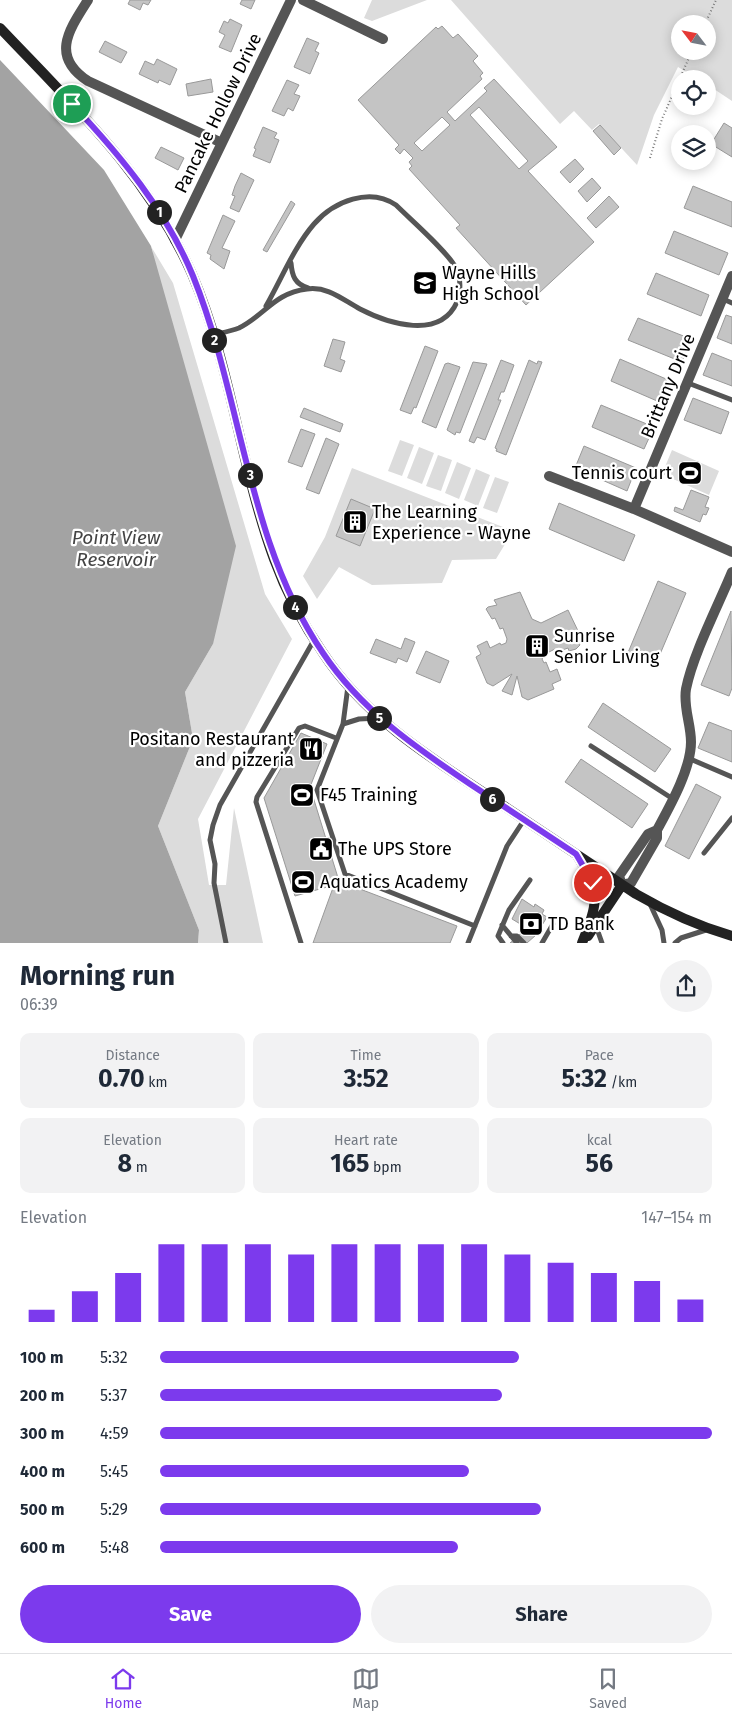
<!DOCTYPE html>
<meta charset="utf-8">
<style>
body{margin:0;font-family:"Fira Sans",sans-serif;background:#f2f2f3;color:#1f2937;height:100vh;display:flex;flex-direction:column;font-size:19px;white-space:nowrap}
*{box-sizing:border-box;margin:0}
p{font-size:16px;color:#747a83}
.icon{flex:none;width:28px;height:28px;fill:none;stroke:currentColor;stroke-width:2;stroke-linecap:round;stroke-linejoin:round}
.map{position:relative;height:943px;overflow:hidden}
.side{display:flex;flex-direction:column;background:#fff;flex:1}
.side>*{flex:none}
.needle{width:32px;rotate:302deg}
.controls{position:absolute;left:671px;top:15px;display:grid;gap:10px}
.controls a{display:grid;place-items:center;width:45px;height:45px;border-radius:50%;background:#fff;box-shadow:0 2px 12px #0003;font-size:25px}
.pin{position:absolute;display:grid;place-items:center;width:42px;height:42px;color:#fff;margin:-21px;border:2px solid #fff;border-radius:50%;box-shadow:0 1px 5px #0007}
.km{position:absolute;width:25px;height:25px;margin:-12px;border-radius:50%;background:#222;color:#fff;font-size:14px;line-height:25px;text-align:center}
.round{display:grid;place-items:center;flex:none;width:52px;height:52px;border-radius:26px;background:#f2f2f3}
.summary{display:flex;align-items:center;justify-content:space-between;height:85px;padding:0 20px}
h1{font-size:28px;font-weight:700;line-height:38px}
.figures{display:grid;grid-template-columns:repeat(3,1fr);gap:8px;height:85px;padding:5px 20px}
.figures div{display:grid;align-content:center;border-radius:10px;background:#f2f2f3;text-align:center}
.figures b{font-size:25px;font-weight:700}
.figures small{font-size:14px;font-weight:400}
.figures p{font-size:14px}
.chart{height:140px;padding:10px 20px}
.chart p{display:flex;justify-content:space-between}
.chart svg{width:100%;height:90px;margin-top:5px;stroke:#7c3aed;stroke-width:6}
.cta{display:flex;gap:10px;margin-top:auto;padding:10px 20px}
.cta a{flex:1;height:58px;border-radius:30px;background:#7c3aed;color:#fff;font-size:20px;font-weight:700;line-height:58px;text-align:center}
.cta a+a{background:#f2f2f3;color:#1f2937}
ul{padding:0 20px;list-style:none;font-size:16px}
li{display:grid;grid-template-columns:80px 60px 1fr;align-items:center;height:38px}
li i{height:12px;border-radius:6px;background:#7c3aed}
.menu{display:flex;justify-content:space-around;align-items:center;height:70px;border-top:1px solid #e0e1e3;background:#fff;font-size:14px;color:#747a83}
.menu a{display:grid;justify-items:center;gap:2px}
.menu .current{color:#7c3aed}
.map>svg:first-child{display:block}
.green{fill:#dcdcdc;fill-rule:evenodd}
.water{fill:#a3a3a3}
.building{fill:#c4c4c4;stroke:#999;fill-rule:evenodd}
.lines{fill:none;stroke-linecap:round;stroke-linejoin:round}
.path{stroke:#777;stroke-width:2;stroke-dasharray:1 2.5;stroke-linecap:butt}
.lane{stroke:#555;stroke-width:5}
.street{stroke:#555;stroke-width:10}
.secondary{stroke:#222;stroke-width:10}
.route-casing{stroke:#fff;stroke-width:10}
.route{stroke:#7c3aed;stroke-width:6}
.labels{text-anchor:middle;stroke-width:4.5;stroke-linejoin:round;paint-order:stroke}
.street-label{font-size:18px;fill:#000;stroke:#fff}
.poi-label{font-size:18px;fill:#000;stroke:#fff;text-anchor:start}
.water-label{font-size:19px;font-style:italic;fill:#444;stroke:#fff}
</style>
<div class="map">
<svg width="732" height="943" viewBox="0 0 732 943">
<rect width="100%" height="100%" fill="#fff"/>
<path class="green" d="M372,0H427L372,21L364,18Z
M451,0H732V101L708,85V79H698L678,67L654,115L637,165L599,124L592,130L574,111L560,124ZM680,24H708V51H680Z
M152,248L173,283L265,594L292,639L198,819L209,885H226L234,808L263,943H198L199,930L158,826L193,739L185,692L213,644Z
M400,440L414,445L402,476L388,471Z
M419,447L434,453L422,484L407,478Z
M672,450L719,471L709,495L662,474Z
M438,455L452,460L441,491L426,486Z
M457,462L471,468L459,499L445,493Z
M352,468L513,531L496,559L452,560L442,583L372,585L339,567L317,599L303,576L325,537Z
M476,469L490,475L478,506L464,500Z
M495,477L509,482L497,513L483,508Z"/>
<path class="water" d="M0,60L104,170L151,246L236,546L213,644L185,692L193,739L158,826L199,930L198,943H0Z"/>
<path class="building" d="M130,0H151L148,5L143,3L140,10L128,4Z
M242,0H255L251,9L240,4Z
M230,19L242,25L231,52L219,47L225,35L219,32L224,21L228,23Z
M442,26L453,38L458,34L478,56L473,61L483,73L480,76L482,79L447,112L455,121L487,91L484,88L494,79L557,147L528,171L594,242L526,305L456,228L460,225L409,169L412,166L409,162L413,158L404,149L400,154L395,149L399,145L358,100L436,27L438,29ZM479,107L528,161L519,169L470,115ZM442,117L450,125L422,151L414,143Z
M307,38L319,43L315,51L319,53L310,74L294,67Z
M105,41L127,52L121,63L99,52Z
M157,59L177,69L170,85L159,80L158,83L139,74L145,61L154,65Z
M211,79L213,92L188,96L186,84Z
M287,80L299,85L294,94L300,96L293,111L288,108L284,116L272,111Z
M724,123L732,128V157L711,144Z
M600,125L621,148L614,155L593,131Z
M263,127L277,133L274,138L279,140L270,163L253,156L256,149L254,148Z
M161,147L184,158L178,170L155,158Z
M575,159L584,169L570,183L560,172Z
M241,173L254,180L239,212L230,208L235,196L232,195L235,186Z
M592,178L601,188L587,202L578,191Z
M693,186L732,202V227L684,208Z
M609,196L619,207L596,228L587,218Z
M291,201L295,204L267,252L263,250Z
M223,215L235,221L222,248L230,251L224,269L210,259L211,255L207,253Z
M674,231L728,253L719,275L665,253Z
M656,273L709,295L701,316L647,294Z
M726,315L732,317V344L717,338Z
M638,318L691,339L682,362L628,340Z
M333,339L345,342L340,359L345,361L341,372L324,366Z
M425,346L438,351L416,408L414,407L411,414L400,410Z
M712,353L732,361V386L703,375Z
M620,359L673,382L664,404L611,381Z
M501,360L514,365L504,392H501L498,400H501L485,440L477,437L474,443L469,441Z
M529,360L537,364L538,361L542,362L506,455L496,451L497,449L495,448Z
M473,362L487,364L460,433L456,432L455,435L447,430Z
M448,363L460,367L436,428L422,422L445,364Z
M693,398L729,412L721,434L684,420Z
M601,405L654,427L644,449L592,427Z
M304,408L343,424L340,432L300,417Z
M301,429L315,434L302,467L288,462Z
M326,438L339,444L319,494L306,489Z
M584,446L636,468L627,491L575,468Z
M691,490L709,497L705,507L709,508L706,515L703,514L700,522L674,511L675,507L683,510Z
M351,499L375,509L360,546L336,536Z
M559,503L635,535L624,561L549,529Z
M658,581L686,593L655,666L627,655Z
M520,592L532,619L541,623L568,610L580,635L575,637L580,645L576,649L569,651L568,648L557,652L555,649L545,654L542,659L544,663L546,662L550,672L557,669L561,680L552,684L554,689L528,700L522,697L517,676L512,695L502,691L512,674L493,686L487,683L476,657L481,654L477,646L487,641L490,648L500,643L501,645L506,643L507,639L503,628L500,629L495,618L492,619L486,609L488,607L497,605L494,600Z
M731,611L732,688L729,696L701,685Z
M405,638L415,642L407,662L398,658L396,663L370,653L376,639L401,649Z
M426,651L449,661L440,683L416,673Z
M603,703L671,749L655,772L588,727Z
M709,722L732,731V762L698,748Z
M301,733L327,744L310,787L339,881L334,885L295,896L264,798Z
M581,759L648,804L632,828L565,782Z
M696,784L721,797L689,859L665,846Z
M339,881L457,926L450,943H313L334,885Z
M522,899L534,907L535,904L544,910L542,914L547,917L536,935L527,943H510L527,928L512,919Z"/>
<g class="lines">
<path class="path" d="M705,24L716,0
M650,158L662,119L692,51"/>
<path class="lane" d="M291,263C292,276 295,284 308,288
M723,299L732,303
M213,335C221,333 231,331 239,328C264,316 274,293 307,289C328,286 343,300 360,309C389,324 440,340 457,302C461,292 461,278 456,268C447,251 411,220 396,205C370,187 334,201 314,224C294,247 281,280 266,306
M688,383L732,400
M348,686L343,724L317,790L345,874L475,926
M343,724L359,719L379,718
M591,746L673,799
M688,758L732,777
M704,853L732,818
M650,904L662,930L664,943
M502,925L517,943
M596,926L602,943
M511,936H517L524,943
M226,943L214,883L215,864L210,840L213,825L220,805L314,640
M301,943L256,802L257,797L299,728L305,726L336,738
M468,943L507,846L524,820
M503,943L498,936L509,910L530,880
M542,943L553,924
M675,943L681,938L706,930"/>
<path class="street" d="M88,0C69,30 50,56 88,81L222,143
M303,0L383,39
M175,240L291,0
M549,476L634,509L732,552
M634,509L732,276
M657,830C670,806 691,769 691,742C691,724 683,707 686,689C693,654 718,606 732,572
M657,830V838L631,883L622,885L619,876L648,834Z"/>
<path class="secondary" d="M0,28C72,104 149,176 192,274C231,365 240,466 274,559C286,592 303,624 323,653C365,717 429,757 492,798C540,830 588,862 636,894C667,912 698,926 732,936
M578,857C601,895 598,902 582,943
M588,936L622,885"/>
</g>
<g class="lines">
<defs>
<path id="route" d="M72,104C120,155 166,210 193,276C243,400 246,540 323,653C361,710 415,747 470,784C505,807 541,831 576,854L593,883"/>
</defs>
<use href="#route" class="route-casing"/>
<use href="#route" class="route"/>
</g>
<defs>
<symbol id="school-square" viewBox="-11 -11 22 22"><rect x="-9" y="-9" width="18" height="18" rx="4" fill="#000" stroke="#fff"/><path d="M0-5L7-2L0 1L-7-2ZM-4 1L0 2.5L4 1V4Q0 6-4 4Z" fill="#fff"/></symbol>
<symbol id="stadium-square" viewBox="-11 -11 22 22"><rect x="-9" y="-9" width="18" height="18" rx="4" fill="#000" stroke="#fff"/><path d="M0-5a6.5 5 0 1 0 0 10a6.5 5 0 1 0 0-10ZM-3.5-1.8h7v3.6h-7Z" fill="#fff"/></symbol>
<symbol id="building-square" viewBox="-11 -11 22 22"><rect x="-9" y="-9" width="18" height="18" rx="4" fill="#000" stroke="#fff"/><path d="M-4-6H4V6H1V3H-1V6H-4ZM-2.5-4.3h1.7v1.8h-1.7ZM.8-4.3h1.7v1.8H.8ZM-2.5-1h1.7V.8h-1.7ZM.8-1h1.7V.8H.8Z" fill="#fff"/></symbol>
<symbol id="restaurant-square" viewBox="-11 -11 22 22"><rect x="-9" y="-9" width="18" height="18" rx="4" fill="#000" stroke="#fff"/><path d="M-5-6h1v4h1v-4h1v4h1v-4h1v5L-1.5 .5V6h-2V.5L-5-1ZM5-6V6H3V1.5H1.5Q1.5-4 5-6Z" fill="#fff"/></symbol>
<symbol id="civic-square" viewBox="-11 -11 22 22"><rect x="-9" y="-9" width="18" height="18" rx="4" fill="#000" stroke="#fff"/><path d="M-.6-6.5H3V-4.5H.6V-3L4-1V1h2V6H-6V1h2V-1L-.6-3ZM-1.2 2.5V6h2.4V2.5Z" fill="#fff"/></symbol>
<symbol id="bank-square" viewBox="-11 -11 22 22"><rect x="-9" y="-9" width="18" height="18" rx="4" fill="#000" stroke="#fff"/><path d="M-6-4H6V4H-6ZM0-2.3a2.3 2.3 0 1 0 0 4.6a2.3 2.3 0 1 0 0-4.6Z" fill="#fff"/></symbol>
</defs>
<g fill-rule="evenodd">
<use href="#school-square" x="411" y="269" width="28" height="28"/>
<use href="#stadium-square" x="676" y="459" width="28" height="28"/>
<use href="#building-square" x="341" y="508" width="28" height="28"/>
<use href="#building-square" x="523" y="632" width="28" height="28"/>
<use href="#restaurant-square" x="297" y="735" width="28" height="28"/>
<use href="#stadium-square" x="288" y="781" width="28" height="28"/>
<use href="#civic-square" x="307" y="835" width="28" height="28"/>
<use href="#stadium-square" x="289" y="868" width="28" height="28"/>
<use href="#bank-square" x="517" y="910" width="28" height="28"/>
</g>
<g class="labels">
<g class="street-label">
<text transform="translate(218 113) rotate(-64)" y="6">Pancake Hollow Drive</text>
<text transform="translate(668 386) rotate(-67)" y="6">Brittany Drive</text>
</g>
<g class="poi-label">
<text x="442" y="279">Wayne Hills<tspan x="442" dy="21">High School</tspan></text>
<text x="672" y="479" text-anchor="end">Tennis court</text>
<text x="372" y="518">The Learning<tspan x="372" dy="21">Experience - Wayne</tspan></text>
<text x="554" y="642">Sunrise<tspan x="554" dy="21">Senior Living</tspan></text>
<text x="294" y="745" text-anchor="end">Positano Restaurant<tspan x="294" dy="21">and pizzeria</tspan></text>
<text x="320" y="801">F45 Training</text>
<text x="338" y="855">The UPS Store</text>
<text x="320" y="888">Aquatics Academy</text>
<text x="548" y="930">TD Bank</text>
</g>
<g class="water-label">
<text x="116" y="544">Point View<tspan x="116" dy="22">Reservoir</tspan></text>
</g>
</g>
</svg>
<div class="controls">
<a><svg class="needle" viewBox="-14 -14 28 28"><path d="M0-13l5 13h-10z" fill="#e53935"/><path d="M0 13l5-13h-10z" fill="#747a83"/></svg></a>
<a><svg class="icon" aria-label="locate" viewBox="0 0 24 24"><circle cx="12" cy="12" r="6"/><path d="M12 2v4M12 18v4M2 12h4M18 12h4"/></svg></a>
<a><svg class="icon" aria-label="layers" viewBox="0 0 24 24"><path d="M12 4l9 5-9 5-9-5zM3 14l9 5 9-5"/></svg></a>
</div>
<div class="pin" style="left:72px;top:104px;background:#1e9e55"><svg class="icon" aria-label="arrive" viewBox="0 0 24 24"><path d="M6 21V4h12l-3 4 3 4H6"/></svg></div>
<div class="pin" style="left:593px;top:883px;background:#d93025"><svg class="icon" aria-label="check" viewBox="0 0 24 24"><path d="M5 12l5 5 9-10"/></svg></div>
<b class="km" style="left:159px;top:212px">1</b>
<b class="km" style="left:214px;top:340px">2</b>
<b class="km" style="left:250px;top:475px">3</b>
<b class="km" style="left:295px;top:607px">4</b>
<b class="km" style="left:379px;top:718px">5</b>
<b class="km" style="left:492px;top:799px">6</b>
</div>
<section class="side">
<div class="summary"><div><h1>Morning run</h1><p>06:39</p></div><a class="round"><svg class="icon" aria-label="share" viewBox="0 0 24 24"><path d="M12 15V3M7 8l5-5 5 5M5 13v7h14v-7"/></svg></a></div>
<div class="figures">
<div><p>Distance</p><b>0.70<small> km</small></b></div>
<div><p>Time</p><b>3:52</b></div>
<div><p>Pace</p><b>5:32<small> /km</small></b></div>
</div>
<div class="figures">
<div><p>Elevation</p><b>8<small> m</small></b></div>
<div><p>Heart rate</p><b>165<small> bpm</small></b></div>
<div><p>kcal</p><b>56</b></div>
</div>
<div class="chart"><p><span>Elevation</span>147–154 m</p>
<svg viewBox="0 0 160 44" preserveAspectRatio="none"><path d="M5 44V38M15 44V29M25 44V20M35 44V6M45 44V6M55 44V6M65 44V11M75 44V6M85 44V6M95 44V6M105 44V6M115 44V11M125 44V15M135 44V20M145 44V24M155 44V33"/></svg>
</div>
<ul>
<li><b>100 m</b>5:32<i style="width:65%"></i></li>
<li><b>200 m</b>5:37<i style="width:62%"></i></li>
<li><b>300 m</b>4:59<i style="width:100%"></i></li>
<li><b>400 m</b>5:45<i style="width:56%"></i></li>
<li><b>500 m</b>5:29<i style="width:69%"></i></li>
<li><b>600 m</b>5:48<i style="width:54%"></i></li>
</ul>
<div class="cta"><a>Save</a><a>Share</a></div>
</section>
<nav class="menu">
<a class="current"><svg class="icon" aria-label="home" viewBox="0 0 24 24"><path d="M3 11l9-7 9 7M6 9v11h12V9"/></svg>Home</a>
<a><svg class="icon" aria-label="map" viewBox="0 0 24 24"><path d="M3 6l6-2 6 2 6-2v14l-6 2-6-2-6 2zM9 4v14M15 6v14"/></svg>Map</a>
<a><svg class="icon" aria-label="saved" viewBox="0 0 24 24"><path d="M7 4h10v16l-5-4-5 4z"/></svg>Saved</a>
</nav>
